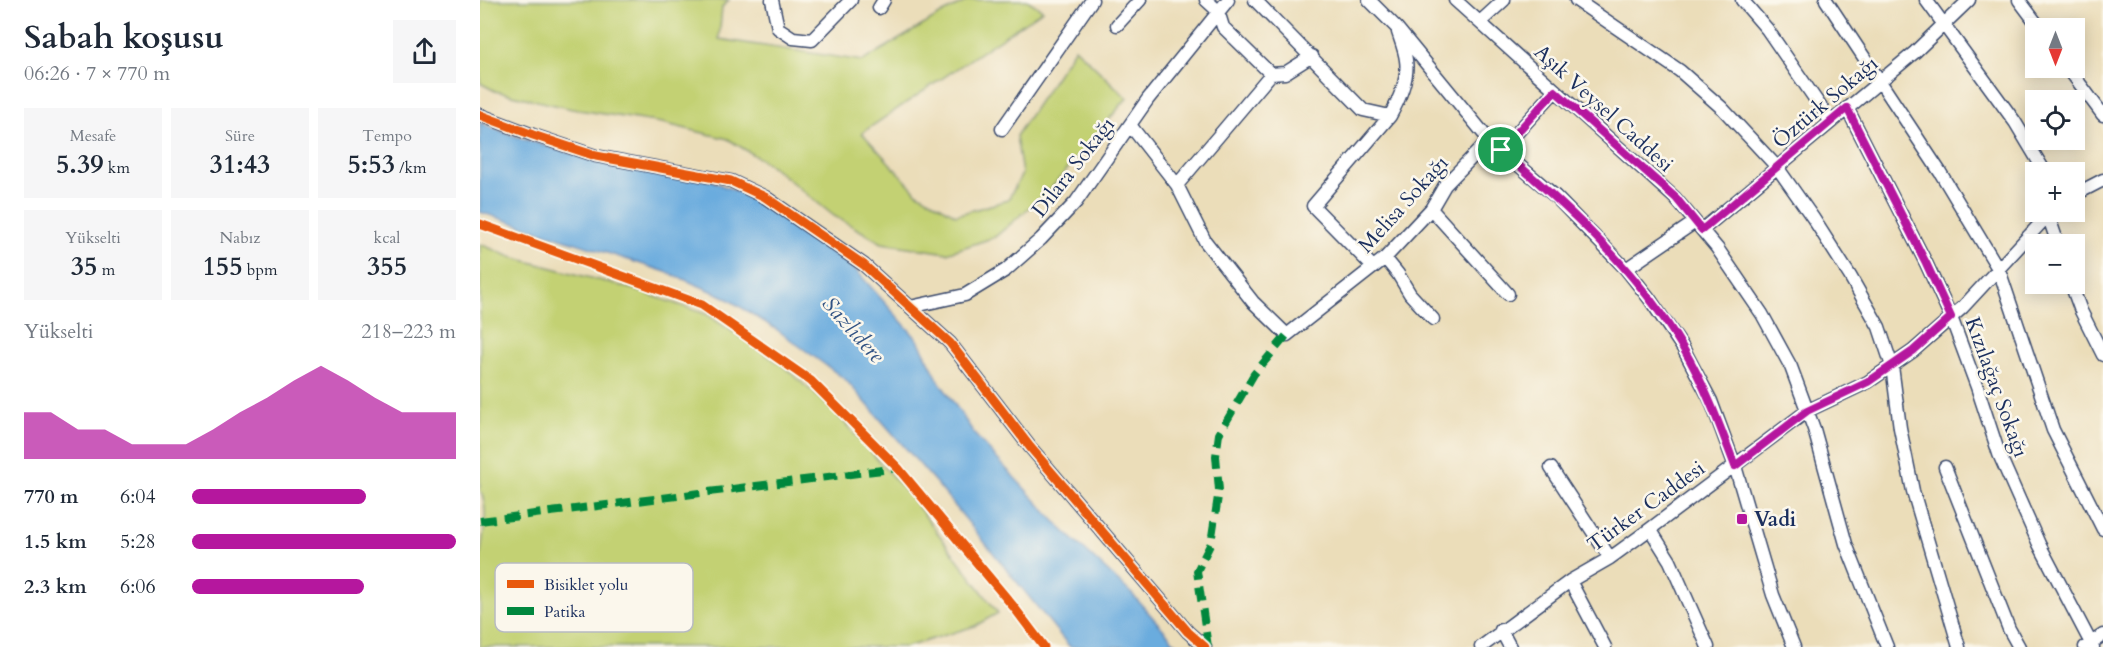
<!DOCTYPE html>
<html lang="tr">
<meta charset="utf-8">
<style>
body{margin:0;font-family:Cardo,serif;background:#f6f6f7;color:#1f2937;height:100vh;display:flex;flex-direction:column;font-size:22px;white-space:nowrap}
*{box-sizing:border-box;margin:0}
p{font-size:20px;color:#747a83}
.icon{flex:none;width:33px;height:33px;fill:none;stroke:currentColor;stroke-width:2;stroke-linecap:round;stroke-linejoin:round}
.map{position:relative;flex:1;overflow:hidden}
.details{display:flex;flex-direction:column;background:#fff;width:480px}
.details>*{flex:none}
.needle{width:39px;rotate:180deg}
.controls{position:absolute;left:1545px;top:18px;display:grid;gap:12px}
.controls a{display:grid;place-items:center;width:60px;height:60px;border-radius:0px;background:#fff;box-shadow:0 3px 15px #0003;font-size:30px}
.pin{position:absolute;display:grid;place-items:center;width:51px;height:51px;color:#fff;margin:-26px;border:3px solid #fff;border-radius:50%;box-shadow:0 2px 6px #0007}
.round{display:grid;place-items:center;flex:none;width:63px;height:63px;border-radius:0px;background:#f6f6f7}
.overview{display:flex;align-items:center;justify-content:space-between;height:102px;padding:0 24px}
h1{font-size:33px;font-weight:600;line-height:45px}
.metrics{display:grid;grid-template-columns:repeat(3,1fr);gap:9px;height:102px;padding:6px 24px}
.metrics div{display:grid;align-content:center;border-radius:0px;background:#f6f6f7;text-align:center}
.metrics b{font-size:26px;font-weight:600}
.metrics small{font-size:16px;font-weight:400}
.metrics p{font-size:16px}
.chart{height:168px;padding:12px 24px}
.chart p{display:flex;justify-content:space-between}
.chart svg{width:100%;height:108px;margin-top:6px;fill:#b5179e;opacity:.7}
ul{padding:0 24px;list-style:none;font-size:20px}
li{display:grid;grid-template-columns:96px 72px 1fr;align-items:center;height:45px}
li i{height:15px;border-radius:8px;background:#b5179e}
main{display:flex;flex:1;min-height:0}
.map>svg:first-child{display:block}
.green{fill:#c3d173;stroke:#6f8068;stroke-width:1.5}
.water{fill:#6aacde;stroke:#426e9e;stroke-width:1.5}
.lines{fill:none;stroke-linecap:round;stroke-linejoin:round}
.minor-casing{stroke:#3a496c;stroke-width:15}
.minor{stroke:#fff;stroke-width:12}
.quiet{stroke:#00873e;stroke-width:8;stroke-dasharray:15 8;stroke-linecap:butt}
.cycleway-casing{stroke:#fbf7ec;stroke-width:13}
.cycleway{stroke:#e8590c;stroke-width:9}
.route-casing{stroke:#fff;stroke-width:12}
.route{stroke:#b5179e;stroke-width:8}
.poi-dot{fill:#b5179e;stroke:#fbf7ec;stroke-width:2}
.labels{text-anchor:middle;stroke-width:5;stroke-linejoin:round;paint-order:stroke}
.street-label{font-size:21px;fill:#1b2f5e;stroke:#fbf7ec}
.poi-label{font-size:21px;font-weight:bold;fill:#1b2f5e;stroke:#fbf7ec;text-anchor:start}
.water-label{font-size:22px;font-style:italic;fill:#335484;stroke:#fbf7ec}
.key{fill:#fbf7ec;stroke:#b8bbc1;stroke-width:1.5}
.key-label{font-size:16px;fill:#1b2f5e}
</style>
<main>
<section class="details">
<div class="overview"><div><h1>Sabah koşusu</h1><p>06:26 · 7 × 770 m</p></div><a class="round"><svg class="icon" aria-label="share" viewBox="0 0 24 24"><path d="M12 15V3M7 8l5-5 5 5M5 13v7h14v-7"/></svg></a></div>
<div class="metrics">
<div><p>Mesafe</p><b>5.39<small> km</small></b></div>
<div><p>Süre</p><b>31:43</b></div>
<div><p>Tempo</p><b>5:53<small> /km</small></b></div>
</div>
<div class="metrics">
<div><p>Yükselti</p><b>35<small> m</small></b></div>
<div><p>Nabız</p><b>155<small> bpm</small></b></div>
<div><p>kcal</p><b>355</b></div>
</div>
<div class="chart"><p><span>Yükselti</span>218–223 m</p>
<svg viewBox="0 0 160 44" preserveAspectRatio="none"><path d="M0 44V25L10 25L20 32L30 32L40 38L50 38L60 38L70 32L80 25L90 19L100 12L110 6L120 12L130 19L140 25L150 25L160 25V44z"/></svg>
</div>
<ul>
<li><b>770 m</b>6:04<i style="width:66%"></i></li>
<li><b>1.5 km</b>5:28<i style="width:100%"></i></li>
<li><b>2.3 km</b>6:06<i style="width:65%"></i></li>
</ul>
</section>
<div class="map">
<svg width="1623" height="647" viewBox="0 0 1623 647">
<rect width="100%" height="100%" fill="#fbf7ec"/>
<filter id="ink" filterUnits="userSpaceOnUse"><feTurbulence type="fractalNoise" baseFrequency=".0167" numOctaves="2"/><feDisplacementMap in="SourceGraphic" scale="12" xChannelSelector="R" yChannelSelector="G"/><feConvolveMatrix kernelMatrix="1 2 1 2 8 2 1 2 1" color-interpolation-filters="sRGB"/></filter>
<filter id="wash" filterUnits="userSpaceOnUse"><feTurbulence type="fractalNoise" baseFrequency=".008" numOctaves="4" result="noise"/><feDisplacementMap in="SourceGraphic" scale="24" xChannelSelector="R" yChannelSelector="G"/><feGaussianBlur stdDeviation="1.35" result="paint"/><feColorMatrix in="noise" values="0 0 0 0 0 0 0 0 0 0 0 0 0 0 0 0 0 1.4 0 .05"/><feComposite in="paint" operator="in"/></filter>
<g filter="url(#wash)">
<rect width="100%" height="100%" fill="#ebddb9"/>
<path class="green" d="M0,0H249L242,7L239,39L383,61L463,13L489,0H547L563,10L382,133L436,192L476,215L528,200L542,174L536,136L595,48L647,98L569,191L515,237L467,253L402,243L354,216L293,167L248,139L182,123L92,109L15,91L0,83Z
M0,244L31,257L149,288L226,314L303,366L353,410L430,496L518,613L495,626L426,647H0C0,619 0,591 0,563C1,540 11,511 0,490Z"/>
<path class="water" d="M0,122L7,126L43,139L113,160L199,177L221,175L243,186L278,199L325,228L374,268L438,340L459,381L496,436L583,530L652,594L699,647H590L457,484L366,380L296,329L243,296L189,273L0,212Z"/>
</g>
<g filter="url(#ink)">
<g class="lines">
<defs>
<path id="minor" d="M292,0L298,28L313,38L332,40L371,0
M726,0L738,11L743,27L791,74
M775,0L883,110L910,116
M889,0L917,28L1009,140L1075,196L1146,269L1169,298L1203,348L1231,401L1255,466L1293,595L1314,647
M975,0L1195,198L1237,248L1282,314L1311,367L1334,429L1366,544L1407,647
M1096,0L1200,71L1242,108L1297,167L1333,218L1370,276L1399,327L1412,366L1420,428L1433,491L1479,647
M1262,0L1287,29L1351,122
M1346,0L1460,172L1519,270L1573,430L1623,529
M1446,0L1535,122L1565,172
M1539,0L1560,28
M399,8L404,0
M1000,22L1024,0
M637,25L660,0
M1588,68L1623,115
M1367,108L1446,263L1471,317L1497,387L1519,454L1559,544L1613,647
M0,115L53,135L116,156L251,181L285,197L384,265L470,343L550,447L708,632L725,647
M650,125L697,185L725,241L773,302L807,335L905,258L951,209L965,185L1009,140
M522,129L612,0
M1021,150L1075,91
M697,185L791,74L805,73L832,56
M1594,195L1623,180
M951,209L1028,294
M1568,215L1578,244
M1222,230L1435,52L1489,0
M905,258L918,274L930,294L953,319
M893,267L833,206L910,116C919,100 929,79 926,60C925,51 921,41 918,32
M1146,269L1215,222
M1591,284L1601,311L1623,355
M430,307L485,295L526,270L561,239L596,202L668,99L748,0
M1465,467L1529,629L1539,647
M1071,468L1130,558
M1170,529L1190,561L1228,647
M1090,581L1125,647
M1021,630L1030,647
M1001,647L1090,581L1130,558L1170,529L1327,411L1388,382L1433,351L1483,307L1571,212
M1605,647L1623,635"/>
</defs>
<use href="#minor" class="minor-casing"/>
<use href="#minor" class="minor"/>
<path class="quiet" d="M0,521L418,468
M728,647L717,571L731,543L739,490L736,456L739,434L774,374L807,335"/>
<defs>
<path id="cycleway" d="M0,115L53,135L116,156L251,181L285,197L384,265L470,343L550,447L708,632L725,647
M0,224L222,305L331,381L418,468L533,606L564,647"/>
</defs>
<use href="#cycleway" class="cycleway-casing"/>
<use href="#cycleway" class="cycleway"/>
</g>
</g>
<g class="lines" filter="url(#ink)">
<defs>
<path id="route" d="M1075,91L1196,198L1222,230L1367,108L1446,263L1471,317L1433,351L1388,382L1327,411L1255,466C1240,426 1225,385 1203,348C1157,270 1089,208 1021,150Z"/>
</defs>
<use href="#route" class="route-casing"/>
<use href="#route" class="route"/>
</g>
<rect class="poi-dot" x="1256" y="513" width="12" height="12" rx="3"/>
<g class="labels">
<g class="street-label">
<text transform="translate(1345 102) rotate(-40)" y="7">Öztürk Sokağı</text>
<text transform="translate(1124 108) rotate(42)" y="7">Aşık Veysel Caddesi</text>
<text transform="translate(593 167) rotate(-52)" y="7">Dilara Sokağı</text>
<text transform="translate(923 204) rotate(-48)" y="7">Melisa Sokağı</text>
<text transform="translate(1517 387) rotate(70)" y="7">Kızılağaç Sokağı</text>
<text transform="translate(1166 506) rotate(-36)" y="7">Türker Caddesi</text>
</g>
<g class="poi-label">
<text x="1274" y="526">Vadi</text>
</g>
<g class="water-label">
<text transform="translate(374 329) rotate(48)" y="8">Sazlıdere</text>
</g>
</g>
<rect x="15" y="563" width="198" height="69" rx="9" class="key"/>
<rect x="27" y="580" width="27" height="8" fill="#e8590c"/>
<rect x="27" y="607" width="27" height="8" fill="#00873e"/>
<g class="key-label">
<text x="64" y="590">Bisiklet yolu</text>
<text x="64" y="617">Patika</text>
</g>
</svg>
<div class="controls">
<a><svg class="needle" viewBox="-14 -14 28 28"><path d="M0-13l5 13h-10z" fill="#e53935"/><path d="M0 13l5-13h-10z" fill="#747a83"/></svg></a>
<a><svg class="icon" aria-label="locate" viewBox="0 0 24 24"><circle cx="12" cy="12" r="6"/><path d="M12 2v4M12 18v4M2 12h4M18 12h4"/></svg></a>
<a>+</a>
<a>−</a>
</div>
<div class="pin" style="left:1021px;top:150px;background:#1e9e55"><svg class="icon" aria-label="arrive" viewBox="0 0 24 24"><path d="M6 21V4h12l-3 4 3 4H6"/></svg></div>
</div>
</main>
